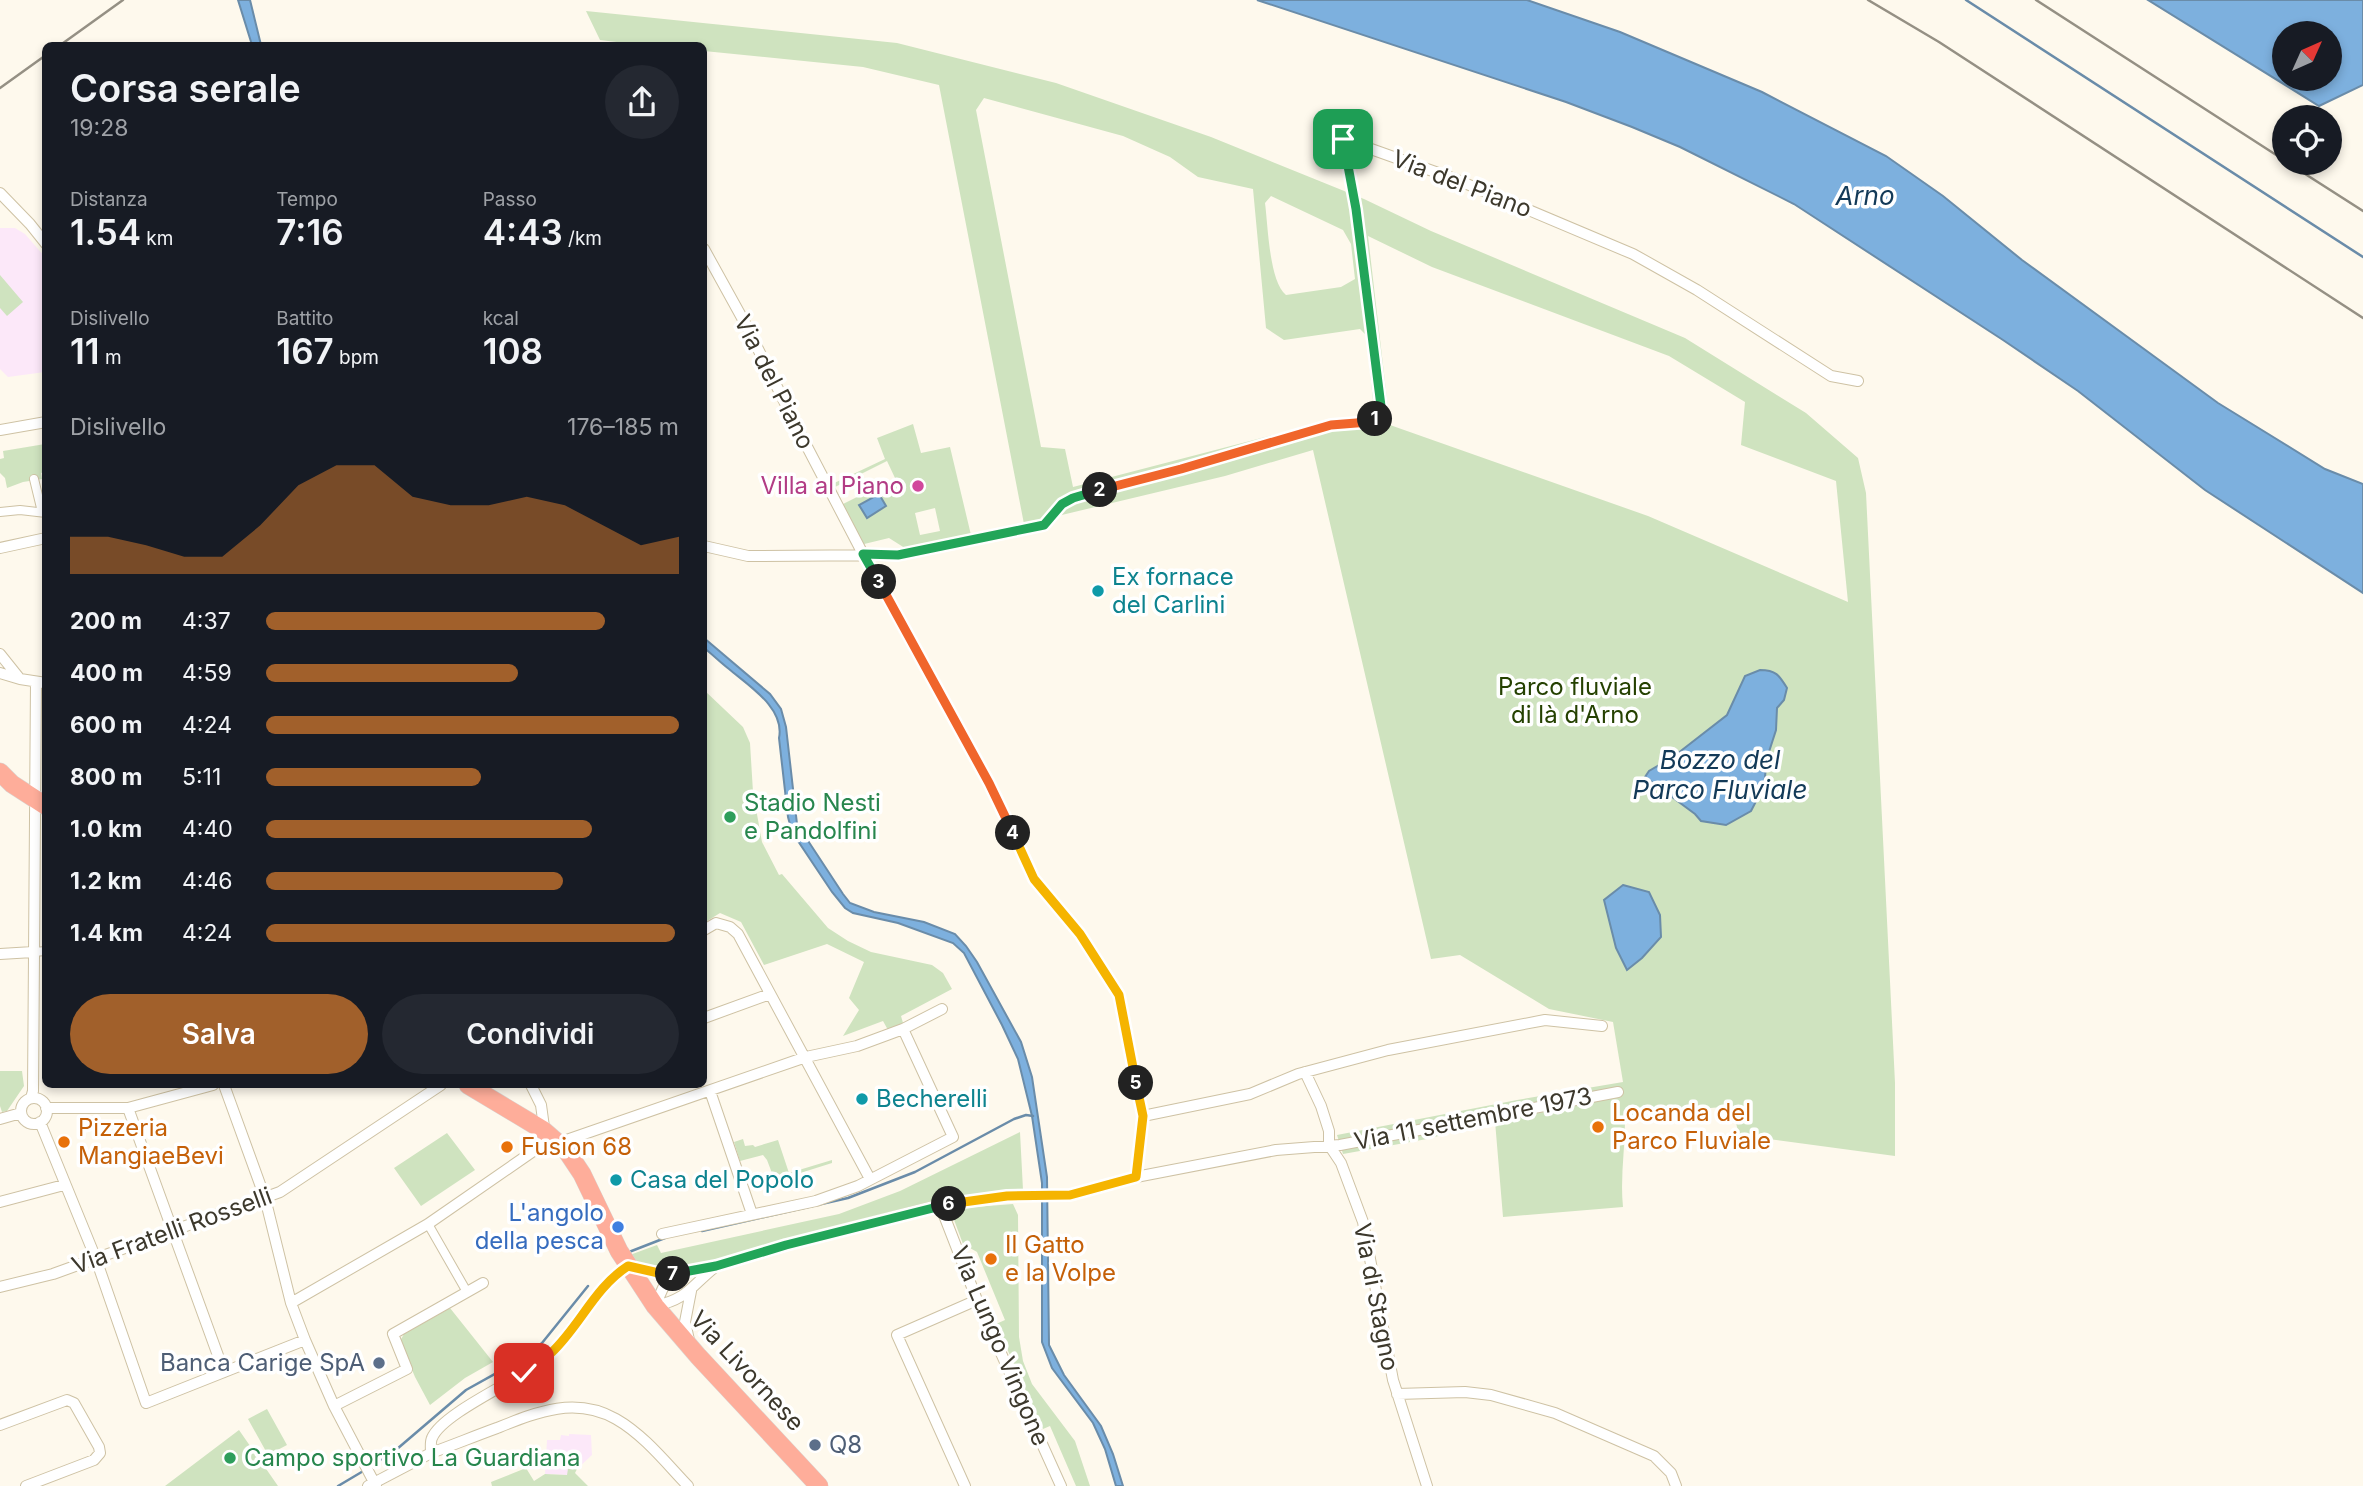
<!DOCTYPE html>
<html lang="it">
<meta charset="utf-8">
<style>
body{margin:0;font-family:Inter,sans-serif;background:#242831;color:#f1f3f6;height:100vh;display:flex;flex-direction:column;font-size:26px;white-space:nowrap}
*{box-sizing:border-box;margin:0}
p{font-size:23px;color:#9ea1a6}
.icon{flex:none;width:38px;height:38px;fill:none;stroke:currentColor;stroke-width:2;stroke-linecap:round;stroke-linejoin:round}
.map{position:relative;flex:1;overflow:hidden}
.side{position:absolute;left:42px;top:42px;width:665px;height:1046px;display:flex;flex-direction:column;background:#171b24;border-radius:10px;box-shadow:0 4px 10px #0003}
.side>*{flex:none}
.needle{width:46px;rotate:45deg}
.controls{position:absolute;left:2272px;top:21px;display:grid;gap:14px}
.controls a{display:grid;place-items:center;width:70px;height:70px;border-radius:50%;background:#171b24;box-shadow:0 4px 10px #0003;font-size:35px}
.pin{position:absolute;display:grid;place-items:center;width:60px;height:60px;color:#fff;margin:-30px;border-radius:14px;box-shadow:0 4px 10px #0006}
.km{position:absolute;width:35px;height:35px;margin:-18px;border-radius:50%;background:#222;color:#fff;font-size:19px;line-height:35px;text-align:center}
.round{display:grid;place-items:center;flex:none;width:74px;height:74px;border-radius:37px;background:#242831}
.head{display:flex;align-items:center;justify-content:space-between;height:119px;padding:0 28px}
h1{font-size:38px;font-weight:600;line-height:52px}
.metrics{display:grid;grid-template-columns:repeat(3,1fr);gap:10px;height:119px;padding:7px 28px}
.metrics div{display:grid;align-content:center}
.metrics b{font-size:35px;font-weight:600}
.metrics small{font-size:19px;font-weight:400}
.metrics p{font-size:19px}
.chart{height:196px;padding:14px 28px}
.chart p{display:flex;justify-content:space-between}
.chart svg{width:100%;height:126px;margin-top:7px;fill:#a1602b;opacity:.7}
.cta{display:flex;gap:14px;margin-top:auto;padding:14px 28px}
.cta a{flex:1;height:80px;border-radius:42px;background:#a1602b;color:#fff;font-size:28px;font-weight:600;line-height:80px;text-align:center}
.cta a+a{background:#242831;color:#f1f3f6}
ul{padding:0 28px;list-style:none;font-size:23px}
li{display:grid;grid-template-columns:112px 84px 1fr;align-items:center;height:52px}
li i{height:18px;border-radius:9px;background:#a1602b}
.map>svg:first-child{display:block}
.education{fill:#fce8f9}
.green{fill:#cfe3bf;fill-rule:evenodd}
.water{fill:#7db0de;stroke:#6a8ca9;stroke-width:2;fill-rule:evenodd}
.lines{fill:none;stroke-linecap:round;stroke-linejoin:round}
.stream{stroke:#6a8ca9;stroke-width:2.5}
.pedestrian-casing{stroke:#cec2a4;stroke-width:10}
.minor-casing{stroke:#cec2a4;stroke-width:12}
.primary-casing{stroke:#d8d7d5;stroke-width:19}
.pedestrian{stroke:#fff;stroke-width:8}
.minor{stroke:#fff;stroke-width:10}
.primary{stroke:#fead9a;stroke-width:18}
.rail{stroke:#959084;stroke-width:2.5}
.split-1-casing{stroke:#fff;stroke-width:14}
.split-2-casing{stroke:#fff;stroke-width:14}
.split-3-casing{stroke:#fff;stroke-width:14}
.split-4-casing{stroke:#fff;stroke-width:14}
.split-5-casing{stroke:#fff;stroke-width:14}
.split-6-casing{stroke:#fff;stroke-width:14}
.split-7-casing{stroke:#fff;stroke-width:14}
.split-8-casing{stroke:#fff;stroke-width:14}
.split-1{stroke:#22a559;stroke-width:9}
.split-2{stroke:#f0652b;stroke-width:9}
.split-3{stroke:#22a559;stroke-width:9}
.split-4{stroke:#f0652b;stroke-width:9}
.split-5{stroke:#f5b400;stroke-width:9}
.split-6{stroke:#f5b400;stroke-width:9}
.split-7{stroke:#22a559;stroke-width:9}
.split-8{stroke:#f5b400;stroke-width:9}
.hotel-dot{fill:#d1479c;stroke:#fff;stroke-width:2.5}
.culture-dot{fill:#0f9aa8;stroke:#fff;stroke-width:2.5}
.leisure-dot{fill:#2e9e5b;stroke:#fff;stroke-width:2.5}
.food-dot{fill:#e8710a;stroke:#fff;stroke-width:2.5}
.shop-dot{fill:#3f7fe0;stroke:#fff;stroke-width:2.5}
.service-dot{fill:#5c6f8a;stroke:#fff;stroke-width:2.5}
.labels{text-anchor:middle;stroke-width:7;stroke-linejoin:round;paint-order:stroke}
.street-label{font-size:24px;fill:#3c382c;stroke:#fff}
.hotel-label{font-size:24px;fill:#b23c85;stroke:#fff;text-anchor:end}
.culture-label{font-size:24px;fill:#0d838f;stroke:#fff;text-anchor:start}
.park-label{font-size:24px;fill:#254101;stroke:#fff}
.leisure-label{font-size:24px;fill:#27864d;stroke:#fff;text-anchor:start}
.food-label{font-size:24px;fill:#c56008;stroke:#fff;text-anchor:start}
.shop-label{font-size:24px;fill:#366cbe;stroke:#fff;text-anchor:end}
.service-label{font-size:24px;fill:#4e5e75;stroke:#fff;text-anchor:end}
.water-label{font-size:26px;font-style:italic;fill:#133a58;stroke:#fff}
</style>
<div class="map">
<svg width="2363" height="1486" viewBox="0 0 2363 1486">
<rect width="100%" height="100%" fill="#fef9ed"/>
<path class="education" d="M0,228H15L25,234L45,257V372L8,377L0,369Z
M569,1434L591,1435L592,1455L577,1469H568V1475L545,1474L547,1440H560L561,1435L569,1436Z"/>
<path class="green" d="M586,11L897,43L1056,83L1211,137L1364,199L1431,231L1685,338L1806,413L1858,458L1866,493L1895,1083V1156L1739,1135L1733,1111L1723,1107L1634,1114L1625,1121C1625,1150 1620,1178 1623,1207L1503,1217L1495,1121L1427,1139L1343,1154L1337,1135L1517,1100L1623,1082L1613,1022L1549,1009L1460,955L1431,959L1313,450L1225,476L1024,524L939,85L863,67L704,51V46H650L600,40ZM984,98L1123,136L1170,157L1198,177L1253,189L1266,328L1284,340L1360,329L1366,335L1373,400L1364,417L1327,421L1073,487L1065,449L1041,447L976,110ZM1271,196L1343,230L1351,244L1355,279L1341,287L1286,295C1269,281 1268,225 1265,203ZM1368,236L1432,267L1669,356L1745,402L1741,445L1836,481L1848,602L1648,516L1390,425Z
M0,275L23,302L7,316L0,308Z
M913,424L921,453L950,447L971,535L908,550L889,538L860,545L830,485L885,459L877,438ZM887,461L895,478L843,504L835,487ZM935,508L940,531L920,535L915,513Z
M45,444V472L41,473L42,479L23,482L7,488L5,478L0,473V459L4,458L3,451Z
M704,690L743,727L750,743L753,792L762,842L779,875L782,874L828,928L848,941L871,952L932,965L943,973L952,989L901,1016L903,1023L888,1030L883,1021L843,1036L859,1010L849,998L864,962L827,944L764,965L741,922L720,913L704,923Z
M0,1071H22L24,1086L7,1111L2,1112L0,1106Z
M1020,1132L1023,1190L953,1198L722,1261L662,1272L630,1260L627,1256L657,1245L661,1253L839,1214L900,1191Z
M447,1133L475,1170L421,1206L394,1168Z
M743,1139L745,1146L753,1145L755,1147L778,1140L789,1173L832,1160V1163L775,1181L767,1160L763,1155L740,1161L734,1142Z
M1013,1204L1018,1215L1019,1337L1023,1361L1032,1384L1075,1441L1090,1486H1076L1050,1426L1043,1429L996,1324L1005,1320L977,1252L963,1244L950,1209Z
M450,1308L493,1362L465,1378L430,1405L415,1377L400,1341L404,1334Z
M267,1409L287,1445L268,1455L248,1419Z
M239,1430L278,1486H165Z
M526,1468L534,1481L545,1474L567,1475L568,1469H577L575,1473L588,1486H492L491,1482Z"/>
<path class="water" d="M238,0H250L261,45H252Z
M1257,0H1527L1620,32L1762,92L1886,156L1943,196L2022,260L2218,403L2325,469L2363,484V593L2205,490L2078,391L2003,340L1794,204L1680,147L1632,127L1566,102Z
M2148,0H2363V85L2319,106ZM2284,33H2329V79H2284Z
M879,494L886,506L867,518L859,505Z
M704,638L770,694L781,709L786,727L797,824L843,894L850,903L874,912L924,922L955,934L966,946L977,962L1021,1042L1032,1077L1047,1177L1049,1345L1064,1375L1101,1426L1113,1454L1123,1486H1116L1105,1449L1093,1423L1052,1368L1042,1342V1183L1032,1116L1018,1059L1002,1025L964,953L953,943L898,923L853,913L845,908L832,892L792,832L788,817L779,738C785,708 749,686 729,669C720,662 712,654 704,648Z
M1760,670C1776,670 1779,675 1787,688L1784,700L1777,708L1776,730L1767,758L1764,786L1751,811L1726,825L1701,821L1695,814L1645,777L1649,771L1673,757L1727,715L1745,676Z
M1623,885L1649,892L1660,915L1661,937L1642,958L1627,970L1616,948L1604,900Z"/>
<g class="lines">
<path class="stream" d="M1966,0L2363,257
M702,1231L848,1198L915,1172L1014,1119L1026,1115L1033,1116
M629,1252L665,1238
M371,1466L397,1449L466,1390L527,1356L542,1343L588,1286
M338,1486L365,1470"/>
<defs>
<path id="pedestrian" d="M34,479L42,512
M0,512L20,510L46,513
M33,952L46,951
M428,1224L467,1292"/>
<path id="minor" d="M0,193L30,224L46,244
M704,249L746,325L803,439L863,554L989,783L1034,879L1080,934L1119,995L1143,1116L1136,1177
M0,430L46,422
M704,546L748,556L898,555L1044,525L1062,504L1073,498L1181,469L1331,425L1369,422L1377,418L1381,406L1356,209L1343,139L1455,179L1633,254L1697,290L1831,376L1858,381
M0,548L46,538
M0,654L20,679
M0,673L20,679L46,683
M704,930L716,923L730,927L738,934L870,1179
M0,954L33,952
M704,1018L770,994
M903,1029L942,1009
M1305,1072L1321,1106L1329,1131V1145L1341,1163L1363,1222L1393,1380L1427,1486
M224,1085L265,1198L291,1303L305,1340L334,1406L376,1486
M531,1085L541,1105L544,1127L547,1132
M710,1091L752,1214
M31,1098L33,1091L36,682
M21 1111a13 13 0 1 1 26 0a13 13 0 1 1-26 0Z
M46,1108H128L213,1085
M128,1108L224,1372
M1143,1116L1250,1094L1298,1074L1388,1050L1545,1020L1602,1026
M0,1119L21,1113
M40,1122L96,1259L146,1403L305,1340
M555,1144L806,1057L857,1046L903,1029L953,1137L858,1186L816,1201L662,1234
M0,1202L64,1185
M940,1205L977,1300L1061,1486
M0,1287L53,1274L280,1192L441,1085
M291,1303L428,1224L545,1143
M655,1306C688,1299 691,1286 715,1267
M655,1306L663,1288L677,1274
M689,1340L685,1322L691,1291
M1397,1394L1465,1392L1491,1395L1555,1413L1654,1456L1671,1473L1676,1486
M334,1406L407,1369L393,1334L483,1283
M0,1425L67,1400L74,1403L99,1447L100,1453L94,1460L26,1486
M431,1453C453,1445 475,1436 497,1428C537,1412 575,1396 616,1419C644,1435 666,1463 688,1486
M368,1486L431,1453C431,1448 430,1442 432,1438C441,1416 503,1387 524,1373C534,1367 546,1359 554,1350C579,1323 596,1287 628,1266L663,1274H677L716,1266L786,1245L940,1205L1007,1196L1070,1195L1136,1177L1276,1150L1340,1145L1618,1092
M965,1486L897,1335L977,1300"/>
<path id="primary" d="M0,772L12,784L46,806
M468,1085L543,1130L566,1150L582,1174L619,1251L655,1306L698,1356L819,1486"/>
</defs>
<use href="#pedestrian" class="pedestrian-casing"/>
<use href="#minor" class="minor-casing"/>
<use href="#primary" class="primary-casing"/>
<use href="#pedestrian" class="pedestrian"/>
<use href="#minor" class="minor"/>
<use href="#primary" class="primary"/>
<path class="rail" d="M1868,0L1939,42L2363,318
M2036,0L2284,160
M59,46L123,0
M0,88L46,55
M2288,163L2363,211"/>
</g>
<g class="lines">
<defs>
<path id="split-1" d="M1343,139L1356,209L1381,406L1375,419"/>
<path id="split-2" d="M1100,490L1181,469L1331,425L1369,422L1375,419"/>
<path id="split-3" d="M879,582L863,554L898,555L1044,525L1062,504L1073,498L1100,490"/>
<path id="split-4" d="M879,582L989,783L1013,833"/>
<path id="split-5" d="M1013,833L1034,879L1080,934L1119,995L1136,1083"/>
<path id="split-6" d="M949,1204L1007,1196L1070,1195L1136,1177L1143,1116L1136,1083"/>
<path id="split-7" d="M673,1274L716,1266L786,1245L949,1204"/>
<path id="split-8" d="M524,1373C533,1366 544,1360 551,1353C580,1326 594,1288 628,1266L663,1274H673"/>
</defs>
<use href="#split-1" class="split-1-casing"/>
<use href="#split-2" class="split-2-casing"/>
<use href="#split-3" class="split-3-casing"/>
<use href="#split-4" class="split-4-casing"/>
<use href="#split-5" class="split-5-casing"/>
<use href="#split-6" class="split-6-casing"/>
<use href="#split-7" class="split-7-casing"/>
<use href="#split-8" class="split-8-casing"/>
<use href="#split-1" class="split-1"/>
<use href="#split-2" class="split-2"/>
<use href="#split-3" class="split-3"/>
<use href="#split-4" class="split-4"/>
<use href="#split-5" class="split-5"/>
<use href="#split-6" class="split-6"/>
<use href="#split-7" class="split-7"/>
<use href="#split-8" class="split-8"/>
</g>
<circle class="hotel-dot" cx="918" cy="486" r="7"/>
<g class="culture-dot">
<circle cx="1098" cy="591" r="7"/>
<circle cx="862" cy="1099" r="7"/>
<circle cx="616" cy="1180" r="7"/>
</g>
<g class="leisure-dot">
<circle cx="730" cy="817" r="7"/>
<circle cx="230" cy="1458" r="7"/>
</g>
<g class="food-dot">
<circle cx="1598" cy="1127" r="7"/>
<circle cx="64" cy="1142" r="7"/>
<circle cx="507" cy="1147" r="7"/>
<circle cx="991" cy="1259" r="7"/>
</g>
<circle class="shop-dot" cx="618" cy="1227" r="7"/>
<g class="service-dot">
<circle cx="379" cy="1363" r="7"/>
<circle cx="815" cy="1445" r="7"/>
</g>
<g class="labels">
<g class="street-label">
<text transform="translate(1462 184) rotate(21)" y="8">Via del Piano</text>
<text transform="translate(774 382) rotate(63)" y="8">Via del Piano</text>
<text transform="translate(1473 1119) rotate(-11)" y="8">Via 11 settembre 1973</text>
<text transform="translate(172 1231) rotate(-20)" y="8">Via Fratelli Rosselli</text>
<text transform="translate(1376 1297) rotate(79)" y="8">Via di Stagno</text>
<text transform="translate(1000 1346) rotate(67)" y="8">Via Lungo Vingone</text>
<text transform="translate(747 1371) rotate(47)" y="8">Via Livornese</text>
</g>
<g class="hotel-label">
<text x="904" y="494">Villa al Piano</text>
</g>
<g class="culture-label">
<text x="1112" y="585">Ex fornace<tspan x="1112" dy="28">del Carlini</tspan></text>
<text x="876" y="1107">Becherelli</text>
<text x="630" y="1188">Casa del Popolo</text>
</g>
<g class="park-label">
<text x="1575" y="695">Parco fluviale<tspan x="1575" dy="28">di là d'Arno</tspan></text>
</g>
<g class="leisure-label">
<text x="744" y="811">Stadio Nesti<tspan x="744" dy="28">e Pandolfini</tspan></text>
<text x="244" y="1466">Campo sportivo La Guardiana</text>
</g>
<g class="food-label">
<text x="1612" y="1121">Locanda del<tspan x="1612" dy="28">Parco Fluviale</tspan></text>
<text x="78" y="1136">Pizzeria<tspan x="78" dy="28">MangiaeBevi</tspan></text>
<text x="521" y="1155">Fusion 68</text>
<text x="1005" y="1253">Il Gatto<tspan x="1005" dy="28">e la Volpe</tspan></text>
</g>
<g class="shop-label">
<text x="604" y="1221">L'angolo<tspan x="604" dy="28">della pesca</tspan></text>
</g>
<g class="service-label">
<text x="365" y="1371">Banca Carige SpA</text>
<text x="829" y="1453" text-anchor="start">Q8</text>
</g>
<g class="water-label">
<text x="1865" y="205">Arno</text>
<text x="1720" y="769">Bozzo del<tspan x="1720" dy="30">Parco Fluviale</tspan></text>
</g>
</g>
</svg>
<div class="controls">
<a><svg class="needle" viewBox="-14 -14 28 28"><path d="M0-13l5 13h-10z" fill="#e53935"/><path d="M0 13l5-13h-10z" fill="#9ea1a6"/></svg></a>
<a><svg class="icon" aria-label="locate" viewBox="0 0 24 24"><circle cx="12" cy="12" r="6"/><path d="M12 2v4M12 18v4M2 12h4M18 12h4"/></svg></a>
</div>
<div class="pin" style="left:1343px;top:139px;background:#1e9e55"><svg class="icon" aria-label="arrive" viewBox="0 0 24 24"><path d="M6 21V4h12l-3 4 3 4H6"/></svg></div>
<div class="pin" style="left:524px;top:1373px;background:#d93025"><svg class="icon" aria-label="check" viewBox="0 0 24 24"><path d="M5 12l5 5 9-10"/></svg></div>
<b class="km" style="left:1375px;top:419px">1</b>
<b class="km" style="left:1100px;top:490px">2</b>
<b class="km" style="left:879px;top:582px">3</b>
<b class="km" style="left:1013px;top:833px">4</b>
<b class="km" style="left:1136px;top:1083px">5</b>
<b class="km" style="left:949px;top:1204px">6</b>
<b class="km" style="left:673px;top:1274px">7</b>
<section class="side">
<div class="head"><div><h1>Corsa serale</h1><p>19:28</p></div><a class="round"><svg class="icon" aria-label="share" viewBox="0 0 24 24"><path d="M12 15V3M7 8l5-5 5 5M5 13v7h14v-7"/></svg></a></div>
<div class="metrics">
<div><p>Distanza</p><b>1.54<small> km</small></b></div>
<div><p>Tempo</p><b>7:16</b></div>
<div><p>Passo</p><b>4:43<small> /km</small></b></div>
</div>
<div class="metrics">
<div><p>Dislivello</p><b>11<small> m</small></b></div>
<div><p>Battito</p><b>167<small> bpm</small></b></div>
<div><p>kcal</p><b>108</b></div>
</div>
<div class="chart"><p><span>Dislivello</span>176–185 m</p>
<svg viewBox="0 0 160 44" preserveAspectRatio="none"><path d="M0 44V31L10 31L20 34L30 38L40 38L50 27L60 13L70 6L80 6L90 17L100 20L110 20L120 17L130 20L140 27L150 34L160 31V44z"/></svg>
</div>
<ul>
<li><b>200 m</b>4:37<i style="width:82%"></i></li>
<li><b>400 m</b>4:59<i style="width:61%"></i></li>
<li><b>600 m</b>4:24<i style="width:100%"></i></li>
<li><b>800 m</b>5:11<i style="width:52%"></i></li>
<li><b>1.0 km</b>4:40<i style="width:79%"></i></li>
<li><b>1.2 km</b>4:46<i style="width:72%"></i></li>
<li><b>1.4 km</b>4:24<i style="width:99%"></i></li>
</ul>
<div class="cta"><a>Salva</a><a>Condividi</a></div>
</section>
</div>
